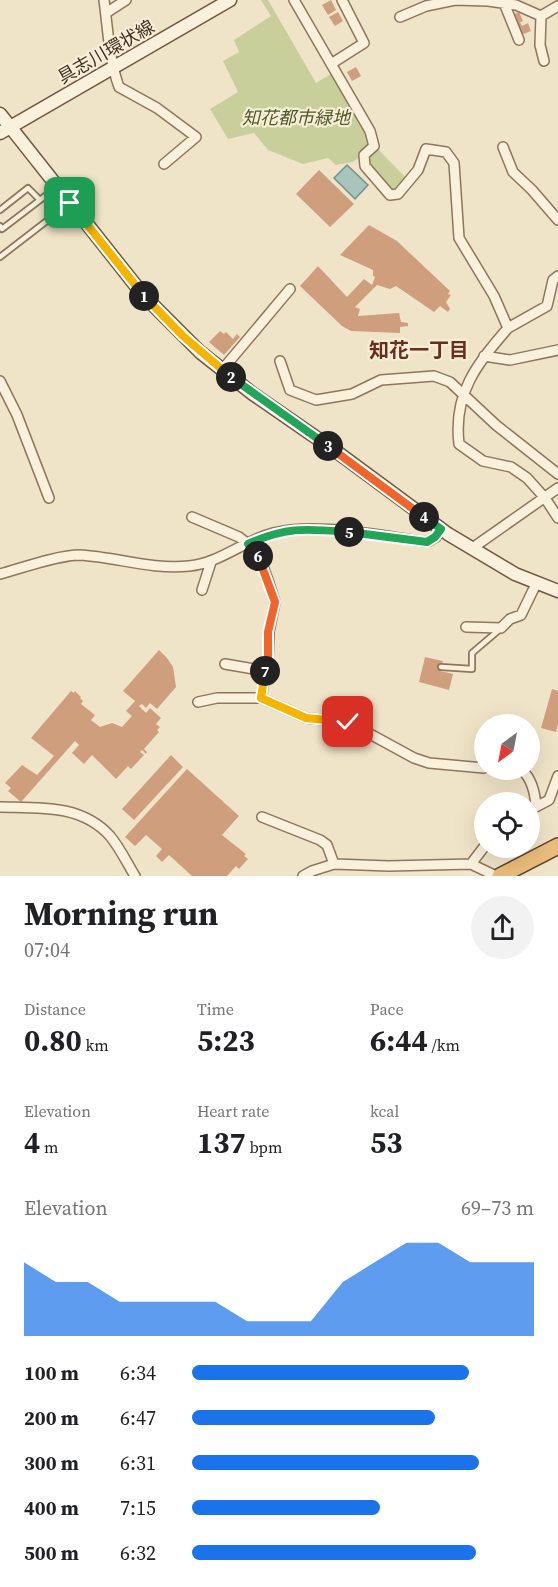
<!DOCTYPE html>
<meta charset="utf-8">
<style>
body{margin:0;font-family:"Source Serif 4","Noto Sans JP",serif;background:#f2f2f2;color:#202124;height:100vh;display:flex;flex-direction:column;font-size:22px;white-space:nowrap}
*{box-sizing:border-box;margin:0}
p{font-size:20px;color:#757577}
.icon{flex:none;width:33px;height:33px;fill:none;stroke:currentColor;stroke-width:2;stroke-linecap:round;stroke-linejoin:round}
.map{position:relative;height:876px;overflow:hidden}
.drawer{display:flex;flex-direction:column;background:#fff;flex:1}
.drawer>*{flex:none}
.needle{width:39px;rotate:212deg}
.tools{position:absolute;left:474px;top:714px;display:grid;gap:12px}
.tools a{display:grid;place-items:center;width:66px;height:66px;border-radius:50%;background:#fff;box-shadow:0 6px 24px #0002;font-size:30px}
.pin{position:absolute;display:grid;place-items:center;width:51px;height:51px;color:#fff;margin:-26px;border-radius:12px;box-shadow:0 3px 9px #0006}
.km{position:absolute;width:30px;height:30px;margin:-15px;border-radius:50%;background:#222;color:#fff;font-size:16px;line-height:30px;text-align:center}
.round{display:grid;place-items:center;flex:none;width:63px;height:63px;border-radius:32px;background:#f2f2f2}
.overview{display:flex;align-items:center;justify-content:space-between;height:102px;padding:0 24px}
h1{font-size:33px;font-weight:700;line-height:45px}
.metrics{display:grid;grid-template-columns:repeat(3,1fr);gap:9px;height:102px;padding:6px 24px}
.metrics div{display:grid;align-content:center}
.metrics b{font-size:30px;font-weight:700}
.metrics small{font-size:16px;font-weight:400}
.metrics p{font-size:16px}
.chart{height:168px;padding:12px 24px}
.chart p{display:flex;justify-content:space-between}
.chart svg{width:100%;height:108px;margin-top:6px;fill:#1a73e8;opacity:.7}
ul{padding:0 24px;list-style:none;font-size:20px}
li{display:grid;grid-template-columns:96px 72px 1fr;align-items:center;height:45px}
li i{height:15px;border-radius:8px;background:#1a73e8}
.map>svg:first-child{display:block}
.green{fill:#c9cf9b}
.water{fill:#a9c4bc;stroke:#6f938a;stroke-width:1.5}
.building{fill:#cf9f7d}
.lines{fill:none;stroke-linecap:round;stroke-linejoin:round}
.service-casing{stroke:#8d765c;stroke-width:8}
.minor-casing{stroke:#8d765c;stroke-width:12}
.secondary-casing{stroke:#6f573f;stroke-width:15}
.trunk-casing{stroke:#5b4430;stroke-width:18}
.service{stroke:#faf1dc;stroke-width:4.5}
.minor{stroke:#faf1dc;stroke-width:9}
.secondary{stroke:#faf1dc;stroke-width:12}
.trunk{stroke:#eabe7c;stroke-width:15}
.split-1-casing{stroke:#fff;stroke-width:12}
.split-2-casing{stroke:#fff;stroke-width:12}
.split-3-casing{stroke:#fff;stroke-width:12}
.split-4-casing{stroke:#fff;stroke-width:12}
.split-5-casing{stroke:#fff;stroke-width:12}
.split-6-casing{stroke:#fff;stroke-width:12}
.split-7-casing{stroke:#fff;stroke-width:12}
.split-8-casing{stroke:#fff;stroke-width:12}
.split-1{stroke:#f5b400;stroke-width:8}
.split-2{stroke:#f5b400;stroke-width:8}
.split-3{stroke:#22a559;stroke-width:8}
.split-4{stroke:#f0652b;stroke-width:8}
.split-5{stroke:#22a559;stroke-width:8}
.split-6{stroke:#22a559;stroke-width:8}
.split-7{stroke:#f0652b;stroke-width:8}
.split-8{stroke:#f5b400;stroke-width:8}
.labels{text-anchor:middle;stroke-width:4.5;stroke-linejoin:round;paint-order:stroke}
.street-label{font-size:18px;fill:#3d2e20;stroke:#f7eed8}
.park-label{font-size:18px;font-style:italic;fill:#4d5a26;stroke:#f7eed8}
.neighbourhood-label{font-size:20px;font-weight:bold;fill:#6b2e1e;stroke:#f7eed8}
</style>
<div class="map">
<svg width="558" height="876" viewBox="0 0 558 876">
<rect width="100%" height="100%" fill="#f0e4c8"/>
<path class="green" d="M261,0H268L316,83L334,72L373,144L409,181L390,195L365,166L364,154L353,162L336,165L328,158L303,164L268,150L254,133L228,139L210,109L238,92L223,61L239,52L234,40L271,16Z"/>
<path class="water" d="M347,165L368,185L355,199L334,178Z"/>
<path class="building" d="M331,0L336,10L328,15L322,5Z
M338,12L343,21L335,26L329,17Z
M519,12L523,21L520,22L522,26L528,23L531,31L521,35L512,15Z
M356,67L361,76L352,81L347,72Z
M319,170L354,204L330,227L296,194Z
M369,225L397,241L450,291L448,294L451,295L446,302L450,309L448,312L440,306L434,312L396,286L390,289L377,285L355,307L360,309L358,316L399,313L401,322L408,323V326L400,327V333L351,331L342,326L300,286L318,266L347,297L364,279L372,285L375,277L373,276V270L340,255Z
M220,331L224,334L226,332L233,339L237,334L240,337L224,355L209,342Z
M159,650L167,658L173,667L176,687L157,709L150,703L146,708L142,704L139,706L146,713L150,708L161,718L156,724L160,727L157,730L159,732L144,749L147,752L146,754L142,750L140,752L144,755L131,769L128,766L116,779L92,755L84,764L72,753L79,745L75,741L21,802L8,791L11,788L5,783L22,765L37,775L54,756L31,738L71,691L74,693L75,691L81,697L80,698L83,701L81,704L95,715L91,720L100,727L112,723L122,727L132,716L126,711L135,701L123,691Z
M425,657L443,661L440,671L453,674L449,690L419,682Z
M552,689L558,691V724L556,732L541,728Z
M171,755L183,767L134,820L122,809Z
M187,769L239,816L222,835L246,854L244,856L248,859L239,869L236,866L227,876H192L169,855L162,862L156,856L162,849L146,835L135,846L125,837Z"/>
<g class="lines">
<defs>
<path id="service" d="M0,210L28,188L40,200
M0,226L2,229L57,187
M0,257L70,203
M441,667L472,669V653L499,630"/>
<path id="minor" d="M104,0C108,30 109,59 119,87L157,108L196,137L164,164
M294,0L370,131L374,146L364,155L365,166L390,195L398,194L418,170L426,149L446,152L454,163L459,238L494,296L508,328C477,364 453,393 459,444L483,461L511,467L527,478L545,498L558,518
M504,3L519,40
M106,13L126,0
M541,16L540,45L544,61
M400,17L426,6L455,0L488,1L516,5L541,16L558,6
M331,64L364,43L342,0
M503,147L513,172L532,190L558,220
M508,328L547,306L553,280L558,276
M484,356L510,360L558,350
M280,361L290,390L316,400L352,394L381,380L434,376L450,382L496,425L558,474
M222,370L290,289
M0,381L17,415L49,498
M192,517L239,537L248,544L260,558L268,580L275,602L269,632L268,659L261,698L306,718L348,722L414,758L429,763L484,768
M471,549L558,488
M0,574C22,568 58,555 80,555C116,557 152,570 189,566C220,563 243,541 273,533C317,522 382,536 427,542L436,537L441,529
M202,590L211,562
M466,627L501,628L510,619L521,615L536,584
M225,664L265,671
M198,702L217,698H261
M514,770H522C532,779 535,793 536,806
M0,807C39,808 81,804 110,836C120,848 127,863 135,876
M530,810L549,800L558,776
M262,817L320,840L327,845L334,864
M471,864L484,847
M303,876L312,871L334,864L389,866L471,864L496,876"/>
<path id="secondary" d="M0,114L144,296L200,352L253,394L337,452L448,534L515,574L558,591
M0,133L230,0"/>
<path id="trunk" d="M500,876L558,846"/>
</defs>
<use href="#service" class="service-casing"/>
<use href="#minor" class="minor-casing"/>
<use href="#secondary" class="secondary-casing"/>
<use href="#trunk" class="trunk-casing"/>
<use href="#service" class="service"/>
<use href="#minor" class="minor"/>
<use href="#secondary" class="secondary"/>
<use href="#trunk" class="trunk"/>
</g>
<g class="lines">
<defs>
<path id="split-1" d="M70,203L144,296"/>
<path id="split-2" d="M144,296L183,336L231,377"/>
<path id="split-3" d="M231,377L328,446"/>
<path id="split-4" d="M328,446L424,517"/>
<path id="split-5" d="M349,532L427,542L435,537L441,529L424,517"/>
<path id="split-6" d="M258,556L248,544C287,526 308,529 349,532"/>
<path id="split-7" d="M258,556L275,602L268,632V659L265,671"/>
<path id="split-8" d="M265,671L261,698L306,718L348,722"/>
</defs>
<use href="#split-1" class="split-1-casing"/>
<use href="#split-2" class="split-2-casing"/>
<use href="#split-3" class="split-3-casing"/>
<use href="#split-4" class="split-4-casing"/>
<use href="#split-5" class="split-5-casing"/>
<use href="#split-6" class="split-6-casing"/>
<use href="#split-7" class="split-7-casing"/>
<use href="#split-8" class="split-8-casing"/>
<use href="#split-1" class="split-1"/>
<use href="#split-2" class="split-2"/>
<use href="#split-3" class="split-3"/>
<use href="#split-4" class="split-4"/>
<use href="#split-5" class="split-5"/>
<use href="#split-6" class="split-6"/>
<use href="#split-7" class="split-7"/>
<use href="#split-8" class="split-8"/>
</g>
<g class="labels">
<g class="street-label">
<text transform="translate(106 52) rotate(-30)" y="6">具志川環状線</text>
</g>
<g class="park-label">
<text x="296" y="124">知花都市緑地</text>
</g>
<g class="neighbourhood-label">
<text x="419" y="357">知花一丁目</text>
</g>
</g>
</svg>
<div class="tools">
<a><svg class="needle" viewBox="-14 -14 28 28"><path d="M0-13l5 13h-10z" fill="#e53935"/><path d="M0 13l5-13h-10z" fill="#757577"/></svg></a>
<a><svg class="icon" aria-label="locate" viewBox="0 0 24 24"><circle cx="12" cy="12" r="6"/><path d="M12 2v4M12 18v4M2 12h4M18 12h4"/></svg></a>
</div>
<div class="pin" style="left:70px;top:203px;background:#1e9e55"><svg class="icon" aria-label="arrive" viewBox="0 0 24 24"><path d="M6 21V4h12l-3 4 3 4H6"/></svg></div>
<div class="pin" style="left:348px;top:722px;background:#d93025"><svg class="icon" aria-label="check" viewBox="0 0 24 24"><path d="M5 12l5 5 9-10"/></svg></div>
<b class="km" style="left:144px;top:296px">1</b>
<b class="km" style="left:231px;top:377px">2</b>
<b class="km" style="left:328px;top:446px">3</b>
<b class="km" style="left:424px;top:517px">4</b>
<b class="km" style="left:349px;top:532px">5</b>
<b class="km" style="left:258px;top:556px">6</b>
<b class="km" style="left:265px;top:671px">7</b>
</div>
<section class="drawer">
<div class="overview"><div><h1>Morning run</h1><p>07:04</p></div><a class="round"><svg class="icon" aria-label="share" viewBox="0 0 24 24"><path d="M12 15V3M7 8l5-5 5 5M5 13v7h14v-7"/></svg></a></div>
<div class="metrics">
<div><p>Distance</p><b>0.80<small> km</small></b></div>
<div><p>Time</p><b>5:23</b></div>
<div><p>Pace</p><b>6:44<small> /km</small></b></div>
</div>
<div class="metrics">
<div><p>Elevation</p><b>4<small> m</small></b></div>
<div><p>Heart rate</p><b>137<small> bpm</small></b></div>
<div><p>kcal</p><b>53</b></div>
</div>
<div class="chart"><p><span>Elevation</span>69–73 m</p>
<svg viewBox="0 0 160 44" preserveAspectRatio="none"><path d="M0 44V14L10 22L20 22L30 30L40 30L50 30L60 30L70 38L80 38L90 38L100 22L110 14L120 6L130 6L140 14L150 14L160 14V44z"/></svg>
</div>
<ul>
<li><b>100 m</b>6:34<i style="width:81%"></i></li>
<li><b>200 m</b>6:47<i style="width:71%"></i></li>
<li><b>300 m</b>6:31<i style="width:84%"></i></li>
<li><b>400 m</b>7:15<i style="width:55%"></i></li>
<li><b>500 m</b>6:32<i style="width:83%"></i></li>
</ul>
</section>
